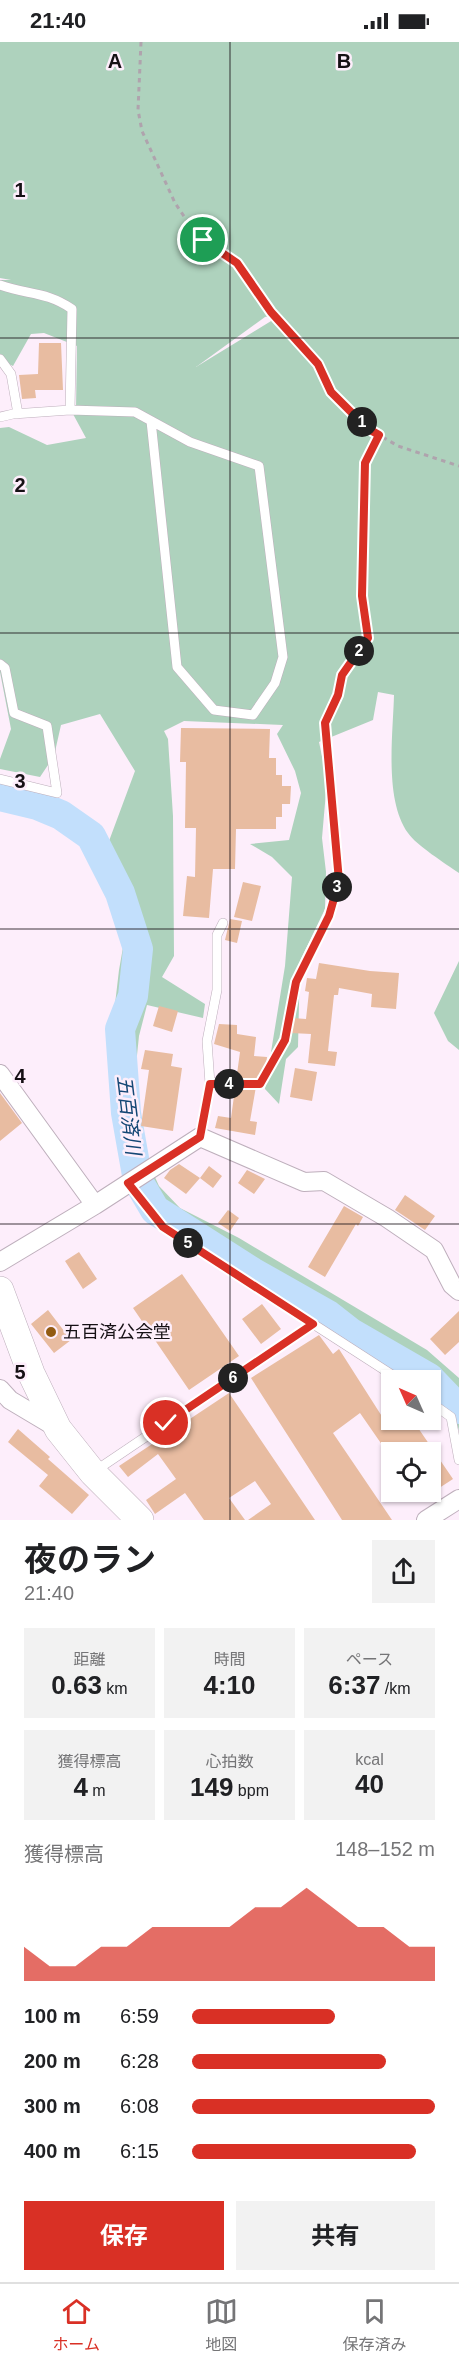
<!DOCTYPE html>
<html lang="ja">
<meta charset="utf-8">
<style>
body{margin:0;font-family:Arial,"Noto Sans JP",sans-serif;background:#f2f2f2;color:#202124;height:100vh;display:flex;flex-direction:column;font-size:22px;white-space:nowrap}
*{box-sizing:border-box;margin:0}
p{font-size:20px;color:#757577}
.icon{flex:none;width:33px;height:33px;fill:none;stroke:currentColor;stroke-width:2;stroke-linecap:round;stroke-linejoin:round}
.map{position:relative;height:1478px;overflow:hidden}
.details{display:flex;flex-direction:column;background:#fff;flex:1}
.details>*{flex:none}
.needle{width:39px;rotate:315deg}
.controls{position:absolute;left:381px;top:1328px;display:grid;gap:12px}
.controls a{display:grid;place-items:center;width:60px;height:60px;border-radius:0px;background:#fff;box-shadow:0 2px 4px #0004;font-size:30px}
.pin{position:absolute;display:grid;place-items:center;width:51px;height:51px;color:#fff;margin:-26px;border:3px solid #fff;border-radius:50%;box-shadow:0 2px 6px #0007}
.km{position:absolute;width:30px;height:30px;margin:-15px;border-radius:50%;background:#222;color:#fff;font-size:16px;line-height:30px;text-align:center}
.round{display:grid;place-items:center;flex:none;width:63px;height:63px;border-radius:0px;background:#f2f2f2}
.overview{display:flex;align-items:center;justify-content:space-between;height:102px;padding:0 24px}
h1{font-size:33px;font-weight:700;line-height:45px}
.stats{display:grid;grid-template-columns:repeat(3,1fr);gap:9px;height:102px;padding:6px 24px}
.stats div{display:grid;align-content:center;border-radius:0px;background:#f2f2f2;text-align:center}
.stats b{font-size:26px;font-weight:700}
.stats small{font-size:16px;font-weight:400}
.stats p{font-size:16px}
.chart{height:168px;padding:12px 24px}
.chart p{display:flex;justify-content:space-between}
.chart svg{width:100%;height:108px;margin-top:6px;fill:#d93025;opacity:.7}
.cta{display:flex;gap:12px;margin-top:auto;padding:12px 24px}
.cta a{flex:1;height:69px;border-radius:0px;background:#d93025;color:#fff;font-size:24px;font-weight:700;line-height:69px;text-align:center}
.cta a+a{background:#f2f2f2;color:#202124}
ul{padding:0 24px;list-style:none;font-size:20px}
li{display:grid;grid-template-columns:96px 72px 1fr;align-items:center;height:45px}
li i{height:15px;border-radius:8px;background:#d93025}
.status{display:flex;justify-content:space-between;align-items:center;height:42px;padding:0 30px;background:#fff;direction:ltr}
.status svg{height:16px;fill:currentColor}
.tab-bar{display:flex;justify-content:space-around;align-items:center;height:84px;border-top:2px solid #e0e0e0;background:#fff;font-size:16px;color:#757577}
.tab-bar a{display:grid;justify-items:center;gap:3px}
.tab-bar .selected{color:#d93025}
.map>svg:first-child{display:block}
.green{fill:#aed2bd;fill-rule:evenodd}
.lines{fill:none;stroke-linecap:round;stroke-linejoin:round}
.river{stroke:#c2dffc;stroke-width:30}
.building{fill:#e8bca1}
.lane-casing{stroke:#beafbc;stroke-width:10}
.street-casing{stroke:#beafbc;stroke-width:20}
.secondary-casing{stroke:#beafbc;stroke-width:28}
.path{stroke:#afa3ad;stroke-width:3;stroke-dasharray:4.5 4.5;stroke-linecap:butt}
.lane{stroke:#fff;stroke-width:9}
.street{stroke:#fff;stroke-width:18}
.secondary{stroke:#fff;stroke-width:27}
.route-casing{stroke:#fff;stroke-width:12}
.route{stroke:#d93025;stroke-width:8}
.grid{fill:none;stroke:#151014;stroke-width:1.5;stroke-opacity:0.55}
.poi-dot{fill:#925b12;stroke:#fdeefb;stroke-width:2}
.labels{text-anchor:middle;stroke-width:5;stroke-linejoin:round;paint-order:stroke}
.poi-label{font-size:18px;fill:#151014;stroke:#fdeefb;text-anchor:start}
.water-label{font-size:20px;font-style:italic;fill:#144775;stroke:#fdeefb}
.grid-label{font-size:20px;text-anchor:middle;font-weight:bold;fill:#151014;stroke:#fdeefb;stroke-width:5;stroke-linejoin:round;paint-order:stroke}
</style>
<div class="status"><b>21:40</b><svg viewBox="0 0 49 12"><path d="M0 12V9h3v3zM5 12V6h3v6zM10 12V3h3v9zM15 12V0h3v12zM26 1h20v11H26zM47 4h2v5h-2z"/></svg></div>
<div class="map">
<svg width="459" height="1478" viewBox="0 0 459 1478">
<rect width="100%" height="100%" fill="#fdeefb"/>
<path class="green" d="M0,0H459V831C446,822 416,803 408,791C384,758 393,692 394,653L378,650L373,678L319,700L327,738L322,796L326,830L325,867L300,919L298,1005L286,1017L279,1062L265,1047L285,924L292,835L272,815L250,802L289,798L301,751L295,729L277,692L283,683L184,679L164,689L168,697L173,774L174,914L162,935L205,962L203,976L147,963L139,994L130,1080L159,1144L180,1166L239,1196L427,1308L459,1336V1389L458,1385L431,1356L430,1338H412L310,1276L159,1177L137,1149L125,1124L119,1100L110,1005L119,928L125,894L110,847L90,812L77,794L34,774L0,768V740L50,755L109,799L135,729L100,672L61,683L54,714L40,735L0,727V717L11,687L0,630V386L9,385L47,403L86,396L73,372L76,367L77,304L44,291L31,292L13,324L0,318V238H11L0,236ZM279,272L295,304L276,276L196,325L265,275Z
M459,919V1008L448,999L434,971Z"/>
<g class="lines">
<path class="river" d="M0,754L37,763L61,773L91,794L120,851L138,907L133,954L120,987L126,1071L138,1139L155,1168L252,1230L328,1273L351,1291L429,1336L459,1367"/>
</g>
<path class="building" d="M39,301H61L63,348H35L36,356L22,357L19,333L38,332Z
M181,686L270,687L269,716H276V733H282V744H291L290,762H282V775H276V787H236L235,827H213L209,876L183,874L187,834L195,835L196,786H185L186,720H180Z
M243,840L261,844L252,879L234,875Z
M230,877L242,879L237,901L225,898Z
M319,921L370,929L399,931L396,967L371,965L372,952L339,946L338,953H334L328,1009L337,1010L335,1024L308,1021L311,992L291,991L293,976L306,977L309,950L305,949L307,936L316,937Z
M159,964L178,969L172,990L153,984Z
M219,982L237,983V992L256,995L254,1014L267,1015L265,1033H258L250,1079L257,1080L255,1093L215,1086L218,1074L231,1076L240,1010L214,1002Z
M145,1008L173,1012L171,1024L182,1026L173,1089L141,1084L149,1028L141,1027Z
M295,1026L317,1030L312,1059L290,1055Z
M0,1051L22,1081L0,1099Z
M179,1122L200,1136L186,1152L164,1136L170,1128Z
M209,1124L222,1134L213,1146L200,1136Z
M247,1128L265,1137L254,1152L238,1141Z
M405,1153L435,1174L425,1188L395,1168Z
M344,1164L363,1175L358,1184L356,1182L325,1235L308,1225Z
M228,1168L239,1176L230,1189L218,1181Z
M79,1210L97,1237L83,1247L65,1219Z
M182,1232L239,1314L189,1348L133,1266Z
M262,1262L281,1287L261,1302L242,1277Z
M48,1268L71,1298L54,1311L31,1282Z
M459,1269V1300L445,1313L430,1297Z
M319,1293L333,1312L339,1307L383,1376L392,1369V1377H412L453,1437L430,1452V1410H387L360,1371L333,1391L392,1478H342L251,1336Z
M229,1351L315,1478H248L271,1462L255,1439L229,1456L245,1478H204L185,1451L155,1472L146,1458L176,1437L158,1412L128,1435L119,1424Z
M18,1387L50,1415L48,1417L89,1453L72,1472L39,1444L48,1433L8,1400Z"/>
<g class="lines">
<defs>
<path id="lane" d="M0,243C27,253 46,249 72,267L70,368L135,370L190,400L259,424L283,615L275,641L253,673L214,668L177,625L151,379
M0,317L11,332L18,372
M0,375L13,372L70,368
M0,622L5,626L14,671L47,684L57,751L0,737
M200,1095L210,1042L207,999L217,948V893L223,881
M128,1141L163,1185L400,1338
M430,1360L451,1375L459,1418
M95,1429L313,1282"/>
<path id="street" d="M0,1032L95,1163
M0,1220L95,1163L200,1095L304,1140L324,1139L387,1176L434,1208L452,1243L459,1249
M0,1347L10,1358L57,1386
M426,1478L459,1457"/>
<path id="secondary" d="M0,1248L31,1331L58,1387L93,1431L140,1478"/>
</defs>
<use href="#lane" class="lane-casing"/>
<use href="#street" class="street-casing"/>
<use href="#secondary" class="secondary-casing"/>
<path class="path" d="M141,0L138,68L142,89L175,161L196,192L237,221L271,270L318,322L331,350L367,386L398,404L459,424
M221,1042L260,1043L285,998L296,940L329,874L339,839L325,681L338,653L342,633L368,596L362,554L365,421L379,393"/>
<use href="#lane" class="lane"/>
<use href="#street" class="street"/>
<use href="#secondary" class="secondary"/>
</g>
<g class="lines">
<defs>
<path id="route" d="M166,1381L313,1282L163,1185L128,1141L200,1095L210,1042H260L285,998L296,940L329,874L339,839L325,681L338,653L342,633L368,596L362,554L365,421L379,393L367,386L331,350L318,322L271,270L237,221L203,198"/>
</defs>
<use href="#route" class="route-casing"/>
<use href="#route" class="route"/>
</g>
<path class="grid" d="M230,0V1478M0,296H459M0,591H459M0,887H459M0,1182H459"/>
<circle class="poi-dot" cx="51" cy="1290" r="6"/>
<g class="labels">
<g class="poi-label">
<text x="63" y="1296">五百済公会堂</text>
</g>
<g class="water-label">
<text transform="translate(129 1073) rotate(83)" y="7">五百済川</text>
</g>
</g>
<g class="grid-label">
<text x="115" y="26">A</text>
<text x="344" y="26">B</text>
<text x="20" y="155">1</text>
<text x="20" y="450">2</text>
<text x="20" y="746">3</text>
<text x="20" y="1041">4</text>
<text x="20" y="1337">5</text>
</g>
</svg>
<div class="controls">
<a><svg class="needle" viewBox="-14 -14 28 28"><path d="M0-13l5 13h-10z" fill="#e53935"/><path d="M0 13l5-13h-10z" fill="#757577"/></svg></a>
<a><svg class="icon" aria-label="locate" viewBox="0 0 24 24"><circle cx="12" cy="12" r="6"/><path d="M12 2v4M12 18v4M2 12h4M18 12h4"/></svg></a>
</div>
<div class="pin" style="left:203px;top:198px;background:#1e9e55"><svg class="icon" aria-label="arrive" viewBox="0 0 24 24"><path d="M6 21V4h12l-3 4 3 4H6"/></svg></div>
<div class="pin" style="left:166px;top:1381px;background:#d93025"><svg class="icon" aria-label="check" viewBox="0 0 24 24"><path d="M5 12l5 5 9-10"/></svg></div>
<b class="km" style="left:362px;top:380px">1</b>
<b class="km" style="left:359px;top:609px">2</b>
<b class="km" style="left:337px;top:845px">3</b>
<b class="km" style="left:229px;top:1042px">4</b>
<b class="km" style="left:188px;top:1201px">5</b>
<b class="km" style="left:233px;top:1336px">6</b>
</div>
<section class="details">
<div class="overview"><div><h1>夜のラン</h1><p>21:40</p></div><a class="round"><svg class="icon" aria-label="share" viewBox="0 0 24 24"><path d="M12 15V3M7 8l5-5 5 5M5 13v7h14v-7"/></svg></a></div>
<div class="stats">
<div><p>距離</p><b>0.63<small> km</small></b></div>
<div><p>時間</p><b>4:10</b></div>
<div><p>ペース</p><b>6:37<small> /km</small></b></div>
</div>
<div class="stats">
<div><p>獲得標高</p><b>4<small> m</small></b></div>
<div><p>心拍数</p><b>149<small> bpm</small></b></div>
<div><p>kcal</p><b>40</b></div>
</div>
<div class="chart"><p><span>獲得標高</span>148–152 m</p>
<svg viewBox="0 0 160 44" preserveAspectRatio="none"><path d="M0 44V30L10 38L20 38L30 30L40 30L50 22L60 22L70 22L80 22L90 14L100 14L110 6L120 14L130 22L140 22L150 30L160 30V44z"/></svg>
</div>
<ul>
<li><b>100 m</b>6:59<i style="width:59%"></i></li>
<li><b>200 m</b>6:28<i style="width:80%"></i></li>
<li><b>300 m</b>6:08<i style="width:100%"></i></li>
<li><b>400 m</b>6:15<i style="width:92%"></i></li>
</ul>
<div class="cta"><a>保存</a><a>共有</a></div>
</section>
<nav class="tab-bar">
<a class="selected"><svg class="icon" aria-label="home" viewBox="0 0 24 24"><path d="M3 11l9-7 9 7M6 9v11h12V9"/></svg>ホーム</a>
<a><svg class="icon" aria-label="map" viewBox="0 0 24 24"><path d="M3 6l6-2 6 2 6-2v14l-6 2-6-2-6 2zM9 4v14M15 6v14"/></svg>地図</a>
<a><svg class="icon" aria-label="saved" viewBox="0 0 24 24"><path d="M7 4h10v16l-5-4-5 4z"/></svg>保存済み</a>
</nav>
